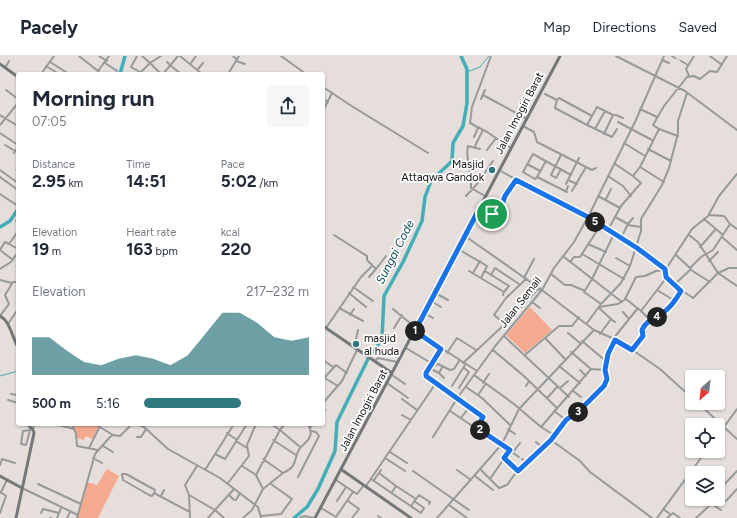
<!DOCTYPE html>
<meta charset="utf-8">
<style>
body{margin:0;font-family:Figtree,sans-serif;background:#f6f6f7;color:#1f2937;height:100vh;display:flex;flex-direction:column;font-size:15px;white-space:nowrap}
*{box-sizing:border-box;margin:0}
p{font-size:13px;color:#747a83}
.icon{flex:none;width:22px;height:22px;fill:none;stroke:currentColor;stroke-width:2;stroke-linecap:round;stroke-linejoin:round}
.map{position:relative;flex:1;overflow:hidden}
.panel{position:absolute;left:16px;top:16px;width:309px;height:354px;display:flex;flex-direction:column;background:#fff;border-radius:4px;box-shadow:0 1px 3px #0004}
.panel>*{flex:none}
.needle{width:26px;rotate:208deg}
.tools{position:absolute;left:685px;top:314px;display:grid;gap:8px}
.tools a{display:grid;place-items:center;width:40px;height:40px;border-radius:4px;background:#fff;box-shadow:0 1px 3px #0004;font-size:20px}
.pin{position:absolute;display:grid;place-items:center;width:34px;height:34px;color:#fff;margin:-17px;border:2px solid #fff;border-radius:50%;box-shadow:0 1px 4px #0007}
.km{position:absolute;width:20px;height:20px;margin:-10px;border-radius:50%;background:#222;color:#fff;font-size:11px;line-height:20px;text-align:center}
.round{display:grid;place-items:center;flex:none;width:42px;height:42px;border-radius:4px;background:#f6f6f7}
.head{display:flex;align-items:center;justify-content:space-between;height:68px;padding:0 16px}
h1{font-size:22px;font-weight:700;line-height:30px}
.figures{display:grid;grid-template-columns:repeat(3,1fr);gap:6px;height:68px;padding:4px 16px}
.figures div{display:grid;align-content:center}
.figures b{font-size:17px;font-weight:700}
.figures small{font-size:11px;font-weight:400}
.figures p{font-size:11px}
.chart{height:112px;padding:8px 16px}
.chart p{display:flex;justify-content:space-between}
.chart svg{width:100%;height:72px;margin-top:4px;fill:#307880;opacity:.7}
ul{padding:0 16px;list-style:none;font-size:13px}
li{display:grid;grid-template-columns:64px 48px 1fr;align-items:center;height:30px}
li i{height:10px;border-radius:5px;background:#307880}
header{display:flex;align-items:center;gap:24px;box-sizing:border-box;height:56px;padding:0 20px;background:#fff;border-bottom:1px solid #e0e1e3}
header strong{font-size:19px}
nav{display:flex;gap:22px;margin-inline-start:auto;font-size:14px}
.map>svg:first-child{display:block}
.green{fill:#f5a98e}
.lines{fill:none;stroke-linecap:round;stroke-linejoin:round}
.stream{stroke:#43adb8;stroke-width:1}
.river{stroke:#43adb8;stroke-width:3.5}
.street-tunnel{stroke:#c5bfbc;stroke-width:2;stroke-dasharray:2 1;stroke-linecap:butt}
.street{stroke:#979a9a;stroke-width:2}
.secondary{stroke:#747879;stroke-width:3}
.route-casing{stroke:#fff;stroke-width:8}
.route{stroke:#1a73e8;stroke-width:5}
.poi-dot{fill:#307880;stroke:#fff;stroke-width:1.5}
.labels{text-anchor:middle;stroke-width:3.5;stroke-linejoin:round;paint-order:stroke}
.street-label{font-size:11px;fill:#100d0d;stroke:#fff}
.poi-label{font-size:11px;fill:#100d0d;stroke:#fff;text-anchor:end}
.water-label{font-size:12px;font-style:italic;fill:#125056;stroke:#fff}
</style>
<header>
<strong>Pacely</strong>
<nav><a>Map</a><a>Directions</a><a>Saved</a></nav>
</header>
<div class="map">
<svg width="737" height="462" viewBox="0 0 737 462">
<rect width="100%" height="100%" fill="#e5dedb"/>
<path class="green" d="M530,251L552,274L525,297L506,279Z
M73,368H100L92,383L86,380L84,384L77,382Z
M107,413L119,420L98,462H76L87,426L97,429Z"/>
<g class="lines">
<path class="stream" d="M467,16L480,11L489,0
M0,320L18,315"/>
<path class="river" d="M120,18L125,0
M0,171L10,165L18,153
M294,462L307,451L318,433L335,395L337,366L368,303L382,283L384,240L403,206L422,165L425,141L431,125L452,105L453,87L463,70L467,47V13L461,0"/>
<path class="street-tunnel" d="M675,2L681,5"/>
<path class="street" d="M79,0L98,15L109,0
M99,0L107,5
M137,0L131,11L140,16
M142,0L150,7L161,0
M180,0L202,18
M233,0L237,4
M281,0L306,18
M491,0L472,51L470,67L487,76L511,92
M616,0L685,35L737,74
M672,0L675,2
M710,0L722,9
M662,4L669,7
M236,5L245,8
M681,5L688,9
M50,6L69,18
M167,6L170,9
M105,7L117,15
M191,7L196,0
M46,10L59,18
M171,10L181,18
M5,12L9,5
M198,13L203,7
M41,18L54,0
M97,18L99,15
M139,18L150,7L161,18
M163,18L178,0
M228,18L239,0
M689,20L686,13L694,0
M323,31L350,49L428,97
M6,34L18,43
M545,38L557,44L559,42L592,60
M483,39L527,63
M323,43L328,46
M481,43L485,34
M557,44L555,52L587,69L597,51L613,59L604,78
M640,53L657,61
M323,55L332,37
M0,59L18,70
M613,59H616L623,62
M618,66L652,84
M0,69L18,47
M587,69L612,81L617,73
M523,70L534,76L537,86L586,111L592,114L596,112
M595,73L605,55
M659,73L678,80
M0,77L18,89
M474,81L478,72
M624,87L645,100
M5,89L15,95
M475,90L483,74
M480,93L468,90C465,102 472,118 471,132L485,140
M648,93L671,105
M487,94L496,82
M14,97L18,91
M561,99L551,119L556,122L561,113
M527,108L540,115
M640,111L664,126
M0,114L18,127
M499,114C528,131 560,144 589,162C615,178 641,195 665,213
M737,118L719,140L708,160L692,173L664,216L674,229L693,242L718,217L729,212H737
M608,120L623,130L631,140
M633,120L640,111L659,73L653,69L664,50L687,21L694,20L700,23L710,15L717,16L727,0
M0,121L18,134
M537,121L546,105
M568,124L577,128
M566,128L579,102
M566,135L568,130
M572,135L586,111
M567,136L537,121L535,123L523,116L533,98L571,119
M0,138L18,150
M466,140L478,127L493,105
M598,140L620,152
M606,143L611,133
M478,155L499,158L505,140L516,124
M709,159L724,160L730,168L737,173
M615,161L628,168L621,182
M704,163L723,179
M16,165L18,166
M628,168L633,162
M628,169L641,171
M608,174L621,150L641,127L633,120L615,108
M334,179L367,200V204L376,213L386,200
M689,179L698,186L718,217L737,230
M465,180L542,234L594,274L621,286L660,313L692,342
M722,181L737,194
M9,188L18,193
M588,188L606,196
M700,191L715,174
M458,193L487,210L481,222
M0,194L5,186L9,188L18,175
M0,194L13,204
M582,198L624,223
M564,201L622,246
M616,202L630,210
M709,205L718,196
M570,206L574,201H580L600,170
M690,212L701,201L713,194L730,168
M0,213L11,206L18,196
M691,214L710,226
M469,215L504,236L503,239
M485,215L509,230L504,236
M473,217L480,205
M551,218L565,229H571L583,234
M491,219L495,212L519,228
M369,221L376,213
M524,222L534,203
M592,223L614,178
M592,223L584,236L601,248
M0,224L12,227
M674,229L691,213L676,199
M353,231L373,245
M657,234L675,245
M349,237L366,251
M435,237L448,244
M625,243L636,221L645,220L656,215L664,214
M431,245L441,251
M532,246L540,252
M599,251L618,248L626,243L641,255L667,221
M339,252L363,265
M599,252L611,263L600,278
M393,253L416,272
M641,255L649,263
M623,256L629,263
M424,257L433,262
M350,259L354,253
M0,260L9,248L5,239L13,226H18
M611,263L615,266
M587,267L601,248L621,227L630,210L641,175V163L662,129L669,112L678,77V65L687,37
M8,268L18,253
M505,268L538,233L541,235
M326,272L361,221L372,210
M394,272L402,259
M415,275L477,315
M568,277L580,287
M504,280L569,341
M546,283L565,303
M613,283L638,252
M582,285L607,306
M352,289L356,283L358,274
M406,292L431,307L433,314L439,317L443,310
M632,293L643,280L641,274L649,263L657,260L669,252L681,235
M493,294L525,321L557,352
M571,296L591,313
M447,297L457,282L476,294
M526,298L559,270H572L579,261
M323,304L333,311
M375,305L378,302L397,306
M463,307L505,268L494,259L506,242L526,223
M433,310L438,308L450,314L454,313L459,305
M559,310L580,327
M580,314L586,320
M439,317L444,322
M392,319L405,328
M474,319L514,348L541,371L554,379
M323,321L338,330
M325,321L336,309L347,317
M387,327L408,342
M436,327L428,321L426,317L441,294
M483,327L489,318
M452,330L465,309
M526,330L529,325
M466,331L482,342L510,369
M459,332L469,316L464,312
M560,332L568,325
M573,335L581,341
M11,338L18,339
M478,339L485,329
M547,342L558,330
M402,343L417,354
M8,344L18,347
M323,347L342,325L357,294
M698,347L737,383
M450,355L519,401
M554,355L566,364
M323,356L325,354
M402,359L411,364
M461,362L467,354
M55,368L74,373
M72,368L76,378L77,390L98,394
M95,368L113,379
M136,368L144,371L168,393L220,422L258,451L261,462
M271,368L280,374L285,368
M541,371L591,313L605,314
M310,372L313,368
M508,373L515,378
M30,374L26,389L21,388L23,375L30,374L31,372
M33,374L34,368
M227,377L237,384
M718,379L737,353
M137,381H141L146,373
M433,381L458,341L483,361L477,372
M273,384L296,399
M551,384L580,405L590,416L652,462
M236,385L247,392
M536,386L543,392
M103,390L113,396
M89,392L101,368
M390,396L407,407
M513,396L520,387
M215,398L225,403L247,368
M93,402L102,407
M385,402L405,415
M504,402L517,415
M522,403L528,408
M0,409L2,403L15,407
M242,410L256,419L263,433L283,417L263,403
M205,414L234,368
M457,414L471,424
M481,414L499,432L507,429L517,415L528,408L551,384L566,364L580,354L604,330L607,323L605,314L608,297L615,284
M413,415L469,454
M283,417C299,410 293,402 300,392C303,388 309,385 310,380C312,376 310,372 308,368
M379,417L381,414
M256,419L280,374L300,391
M475,420L493,434
M298,421L319,380L316,376L311,375
M371,423L421,457L424,452L414,445
M490,423L510,394
M336,424L357,438L364,429
M374,424L379,417L396,430
M228,427L249,400L247,389L256,368
M38,428L81,448
M366,430L436,327L458,341L496,289L542,234L554,212L574,186L588,161L635,66L664,0
M22,432L78,459
M718,435L737,415
M0,436L6,440L0,457
M1,436L7,424
M392,436L396,430L416,443
M154,437L152,440L149,439L123,424L122,418H126L155,434L154,437L188,455
M189,439L215,454L208,462
M229,439L234,444
M161,440L164,434
M236,444L240,437
M337,445L346,431
M348,445L359,453L352,462
M726,445L737,433
M710,447L721,454
M449,449L467,462
M411,450L419,439L430,446L429,448
M321,452L336,461
M663,453L670,458
M41,457L43,453L59,457
M261,460L281,458L292,443L271,428
M378,460L381,462
M336,461L353,436
M50,462H51
M57,462L61,452
M67,462L70,456
M77,462L95,398L110,381L113,379L120,380L132,368
M190,462L189,439L185,429L197,410
M224,462L215,454L234,433
M243,462L252,454L263,433
M300,462L304,460L314,462
M437,462L502,388L519,353L594,274
M657,462L706,395
M667,462L673,457L680,462
M696,462L709,450L712,443"/>
<path class="secondary" d="M0,8L18,21
M0,260C10,265 12,281 18,291
M323,270L392,317
M342,414L411,462
M0,420L22,432
M16,462L34,377L33,374L27,368
M315,462L560,0"/>
</g>
<g class="lines">
<defs>
<path id="route" d="M516,124L588,161L637,192L665,213L666,221L681,235C675,245 669,254 658,260C650,264 646,266 642,274L643,280L632,294L615,284L608,298L605,314L607,323L604,330L580,354L566,364L551,384L518,415L504,402L510,394L477,372L483,361L426,320V317L441,293L415,275L478,155L499,158L505,140Z"/>
</defs>
<use href="#route" class="route-casing"/>
<use href="#route" class="route"/>
</g>
<g class="poi-dot">
<circle cx="492" cy="114" r="4"/>
<circle cx="356" cy="288" r="4"/>
</g>
<g class="labels">
<g class="street-label">
<text transform="translate(519 57) rotate(-62)" y="4">Jalan Imogiri Barat</text>
<text transform="translate(520 246) rotate(-52)" y="4">Jalan Semail</text>
<text transform="translate(363 354) rotate(-62)" y="4">Jalan Imogiri Barat</text>
</g>
<g class="poi-label">
<text x="484" y="112">Masjid<tspan x="484" dy="13">Attaqwa Gandok</tspan></text>
<text x="364" y="286" text-anchor="start">masjid<tspan x="364" dy="13">al huda</tspan></text>
</g>
<g class="water-label">
<text transform="translate(395 196) rotate(-63)" y="4">Sungai Code</text>
</g>
</g>
</svg>
<div class="tools">
<a><svg class="needle" viewBox="-14 -14 28 28"><path d="M0-13l5 13h-10z" fill="#e53935"/><path d="M0 13l5-13h-10z" fill="#747a83"/></svg></a>
<a><svg class="icon" aria-label="locate" viewBox="0 0 24 24"><circle cx="12" cy="12" r="6"/><path d="M12 2v4M12 18v4M2 12h4M18 12h4"/></svg></a>
<a><svg class="icon" aria-label="layers" viewBox="0 0 24 24"><path d="M12 4l9 5-9 5-9-5zM3 14l9 5 9-5"/></svg></a>
</div>
<div class="pin" style="left:492px;top:158px;background:#1e9e55"><svg class="icon" aria-label="arrive" viewBox="0 0 24 24"><path d="M6 21V4h12l-3 4 3 4H6"/></svg></div>
<b class="km" style="left:415px;top:275px">1</b>
<b class="km" style="left:480px;top:374px">2</b>
<b class="km" style="left:578px;top:356px">3</b>
<b class="km" style="left:657px;top:261px">4</b>
<b class="km" style="left:595px;top:166px">5</b>
<section class="panel">
<div class="head"><div><h1>Morning run</h1><p>07:05</p></div><a class="round"><svg class="icon" aria-label="share" viewBox="0 0 24 24"><path d="M12 15V3M7 8l5-5 5 5M5 13v7h14v-7"/></svg></a></div>
<div class="figures">
<div><p>Distance</p><b>2.95<small> km</small></b></div>
<div><p>Time</p><b>14:51</b></div>
<div><p>Pace</p><b>5:02<small> /km</small></b></div>
</div>
<div class="figures">
<div><p>Elevation</p><b>19<small> m</small></b></div>
<div><p>Heart rate</p><b>163<small> bpm</small></b></div>
<div><p>kcal</p><b>220</b></div>
</div>
<div class="chart"><p><span>Elevation</span>217–232 m</p>
<svg viewBox="0 0 160 44" preserveAspectRatio="none"><path d="M0 44V21L10 21L20 29L30 36L40 38L50 34L60 32L70 34L80 38L90 32L100 19L110 6L120 6L130 12L140 21L150 23L160 21V44z"/></svg>
</div>
<ul>
<li><b>500 m</b>5:16<i style="width:59%"></i></li>
</ul>
</section>
</div>
